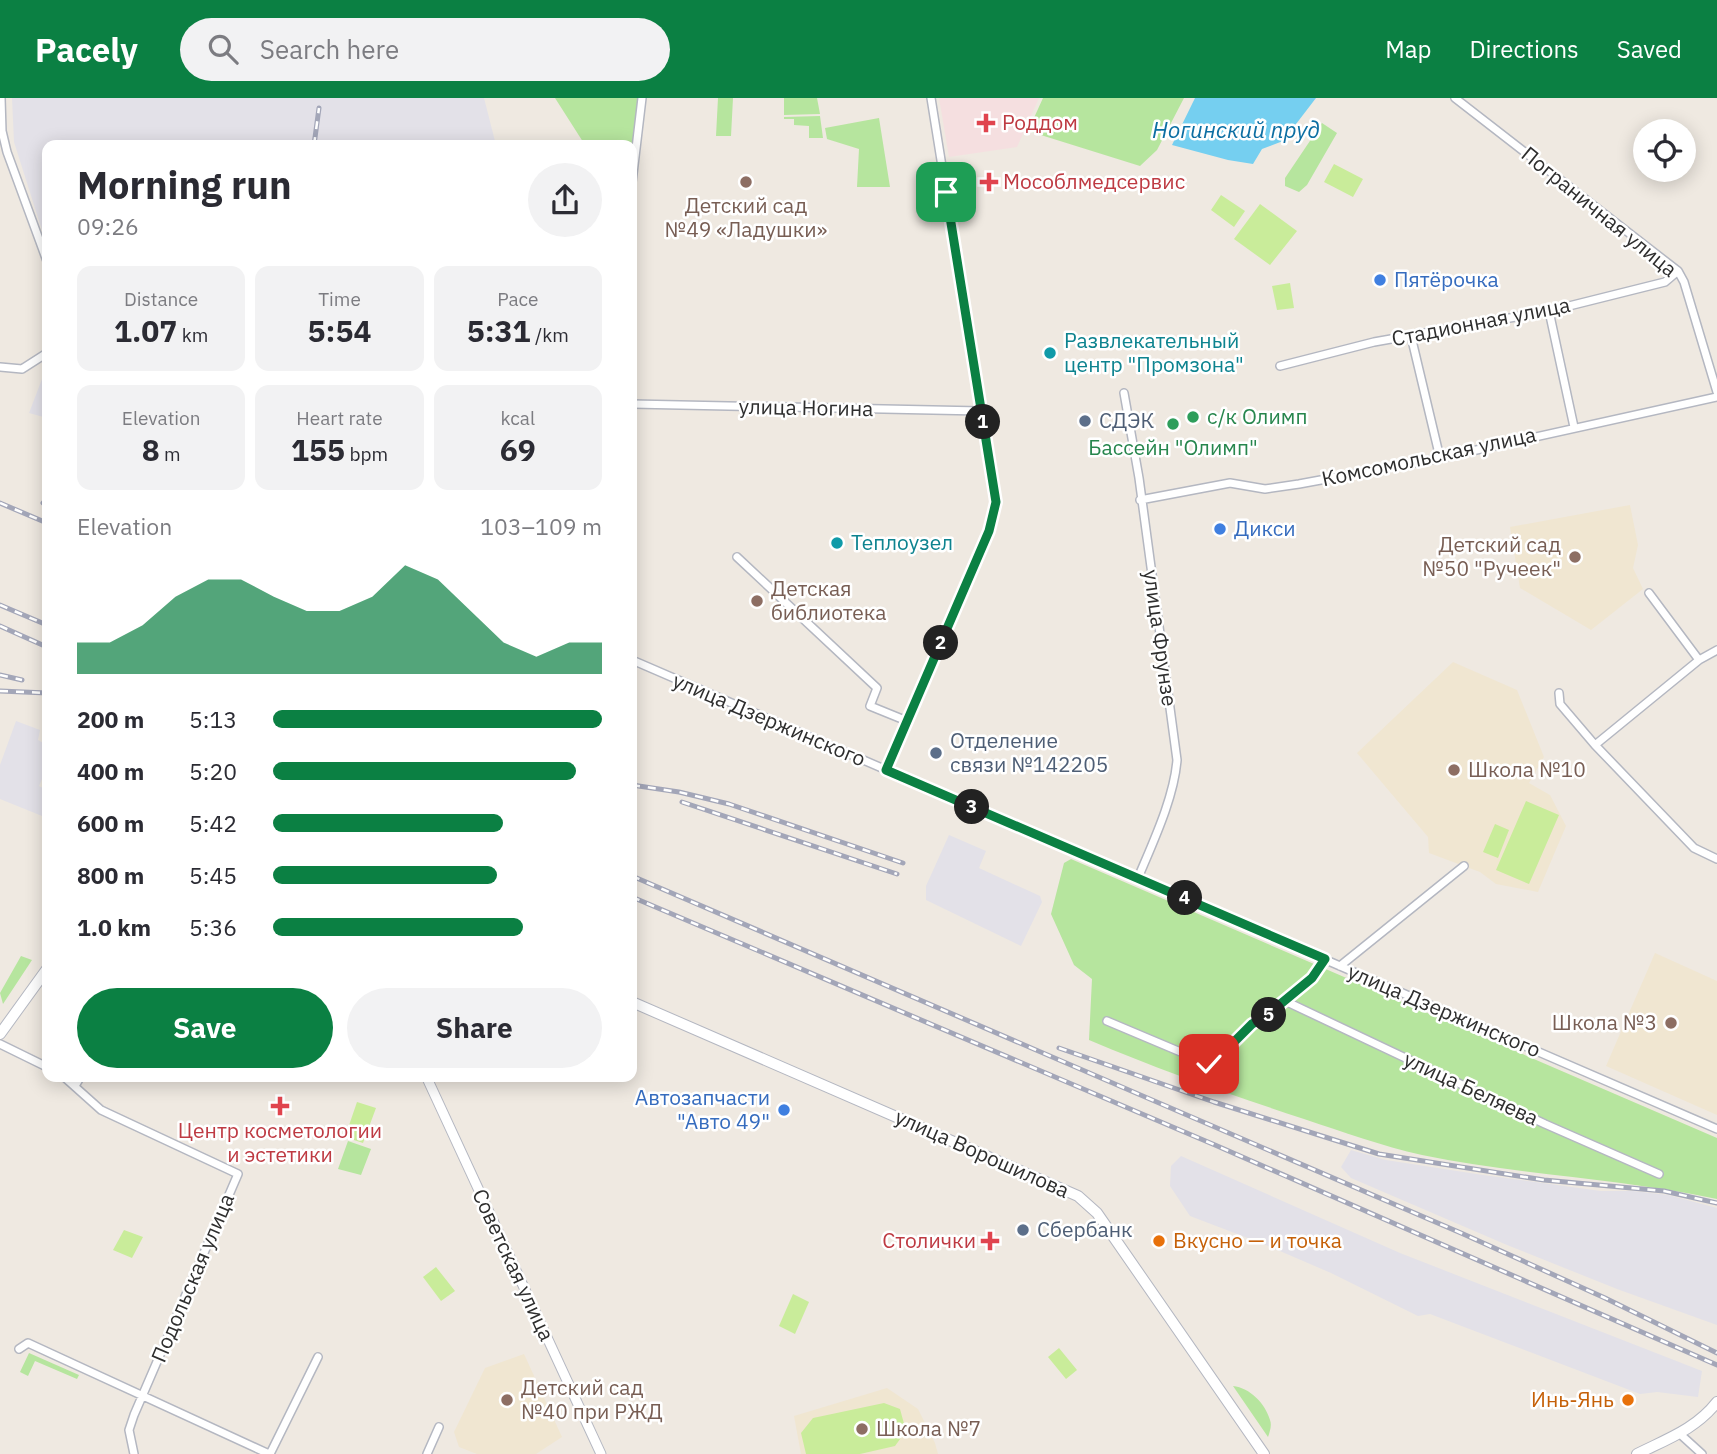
<!DOCTYPE html>
<meta charset="utf-8">
<style>
body{margin:0;font-family:"IBM Plex Sans",sans-serif;background:#f2f2f3;color:#2b2b33;height:100vh;display:flex;flex-direction:column;font-size:26px;white-space:nowrap}
*{box-sizing:border-box;margin:0}
p{font-size:23px;color:#7c7c81}
.icon{flex:none;width:38px;height:38px;fill:none;stroke:currentColor;stroke-width:2;stroke-linecap:round;stroke-linejoin:round}
.map{position:relative;flex:1;overflow:hidden}
.panel{position:absolute;left:42px;top:42px;width:595px;height:942px;display:flex;flex-direction:column;background:#fff;border-radius:14px;box-shadow:0 4px 18px #0003}
.panel>*{flex:none}
.controls{position:absolute;left:1633px;top:21px;display:grid;gap:14px}
.controls a{display:grid;place-items:center;width:63px;height:63px;border-radius:50%;background:#fff;box-shadow:0 4px 18px #0003;font-size:35px}
.pin{position:absolute;display:grid;place-items:center;width:60px;height:60px;color:#fff;margin:-30px;border-radius:14px;box-shadow:0 4px 10px #0006}
.km{position:absolute;width:35px;height:35px;margin:-18px;border-radius:50%;background:#222;color:#fff;font-size:19px;line-height:35px;text-align:center}
.round{display:grid;place-items:center;flex:none;width:74px;height:74px;border-radius:37px;background:#f2f2f3}
.summary{display:flex;align-items:center;justify-content:space-between;height:119px;padding:0 35px}
h1{font-size:38px;font-weight:700;line-height:52px}
.figures{display:grid;grid-template-columns:repeat(3,1fr);gap:10px;height:119px;padding:7px 35px}
.figures div{display:grid;align-content:center;border-radius:14px;background:#f2f2f3;text-align:center}
.figures b{font-size:30px;font-weight:700}
.figures small{font-size:19px;font-weight:400}
.figures p{font-size:19px}
.chart{height:196px;padding:14px 35px}
.chart p{display:flex;justify-content:space-between}
.chart svg{width:100%;height:126px;margin-top:7px;fill:#0b8043;opacity:.7}
.button{display:flex;gap:14px;margin-top:auto;padding:14px 35px}
.button a{flex:1;height:80px;border-radius:42px;background:#0b8043;color:#fff;font-size:28px;font-weight:700;line-height:80px;text-align:center}
.button a+a{background:#f2f2f3;color:#2b2b33}
ul{padding:0 35px;list-style:none;font-size:23px}
li{display:grid;grid-template-columns:112px 84px 1fr;align-items:center;height:52px}
li i{height:18px;border-radius:9px;background:#0b8043}
header{display:flex;align-items:center;gap:42px;box-sizing:border-box;height:98px;padding:0 35px;background:#0b8043;color:#fff}
header strong{font-size:33px}
nav{display:flex;gap:38px;margin-inline-start:auto;font-size:24px}
.search{width:490px;height:63px;background:#f2f2f3;display:flex;align-items:center;gap:18px;box-sizing:border-box;padding:0 24px;border-radius:38px;color:#7c7c81;font-size:26px}
.map>svg:first-child{display:block}
.industrial{fill:#e3e1e8}
.education{fill:#f0e6d1}
.medical{fill:#f5dfe0}
.green{fill:#b6e59e}
.pitch{fill:#c9ec9a}
.water{fill:#75cff0}
.lines{fill:none;stroke-linecap:round;stroke-linejoin:round}
.minor-casing{stroke:#b4b7c1;stroke-width:10}
.tertiary-casing{stroke:#b4b7c1;stroke-width:11}
.secondary-casing{stroke:#b4b7c1;stroke-width:12}
.minor{stroke:#fff;stroke-width:7}
.tertiary{stroke:#fff;stroke-width:9}
.secondary{stroke:#fff;stroke-width:10}
.rail-casing{stroke:#a3a6b8;stroke-width:5}
.rail{stroke:#fff;stroke-width:2.5;stroke-dasharray:8;stroke-linecap:butt}
.route-casing{stroke:#fff;stroke-width:14}
.route{stroke:#0b8043;stroke-width:9}
.health-dot{fill:#e0444e;stroke:#fff;stroke-width:2.5}
.education-dot{fill:#8d6e63;stroke:#fff;stroke-width:2.5}
.shop-dot{fill:#3f7fe0;stroke:#fff;stroke-width:2.5}
.culture-dot{fill:#0f9aa8;stroke:#fff;stroke-width:2.5}
.leisure-dot{fill:#2e9e5b;stroke:#fff;stroke-width:2.5}
.service-dot{fill:#5c6f8a;stroke:#fff;stroke-width:2.5}
.food-dot{fill:#e8710a;stroke:#fff;stroke-width:2.5}
.labels{text-anchor:middle;stroke-width:5;stroke-linejoin:round;paint-order:stroke}
.health-label{font-size:21px;fill:#be3a42;stroke:#fff;text-anchor:start}
.education-label{font-size:21px;fill:#785e54;stroke:#fff;text-anchor:start}
.street-label{font-size:21px;fill:#2e2e2e;stroke:#fff}
.shop-label{font-size:21px;fill:#366cbe;stroke:#fff;text-anchor:start}
.culture-label{font-size:21px;fill:#0d838f;stroke:#fff;text-anchor:start}
.leisure-label{font-size:21px;fill:#27864d;stroke:#fff;text-anchor:start}
.service-label{font-size:21px;fill:#4e5e75;stroke:#fff;text-anchor:start}
.food-label{font-size:21px;fill:#c56008;stroke:#fff;text-anchor:start}
.water-label{font-size:23px;font-style:italic;fill:#0d6fa3;stroke:#fff}
</style>
<header>
<strong>Pacely</strong>
<div class="search"><svg class="icon" aria-label="search" viewBox="0 0 24 24"><circle cx="10" cy="10" r="6"/><path d="M15 15l6 6"/></svg>Search here</div>
<nav><a>Map</a><a>Directions</a><a>Saved</a></nav>
</header>
<div class="map">
<svg width="1717" height="1356" viewBox="0 0 1717 1356">
<rect width="100%" height="100%" fill="#efe9e1"/>
<path class="industrial" d="M12,0H484L496,47H47V148L14,44Z
M47,280V320L29,315L42,281Z
M16,623L40,632L38,642L47,647V670L39,688L47,692V720L0,701V667Z
M949,737L986,753L979,770L1040,798L1042,804L1021,848L926,802V788Z
M1351,1052L1386,1062L1483,1077L1601,1093H1633L1668,1097L1717,1110V1227L1617,1191L1507,1147L1351,1080L1341,1069Z
M1181,1058L1400,1155L1702,1273L1698,1299L1657,1294L1640,1296L1430,1216L1418,1218L1331,1175L1266,1147L1190,1118L1170,1088L1171,1068Z"/>
<path class="education" d="M1630,407L1638,447L1633,470L1643,491L1591,532L1520,490L1510,429Z
M1453,564L1517,592L1544,659L1529,685L1550,697L1566,728L1538,794L1496,786L1480,774L1429,755L1428,739L1357,655Z
M1655,855L1717,883V1017L1606,968Z
M524,1256L562,1339L536,1356H477L459,1349L454,1334L485,1270Z
M887,1290L918,1311L935,1345L938,1356H801L794,1318Z"/>
<path class="medical" d="M939,0H1039L1017,49L949,59Z"/>
<path class="green" d="M555,0H640L632,62V47H585Z
M718,0H733L731,38H716Z
M784,0H817L820,16L784,17Z
M1043,0H1184L1157,52L1140,68L1028,33Z
M820,18L823,40H809V28L794,27V21H784V19Z
M879,20L890,89H857L859,51L827,41L825,30Z
M1322,25L1337,35L1307,87L1299,94L1285,88V80Z
M1071,761L1717,1040V1101C1620,1080 1519,1077 1422,1057C1382,1048 1343,1034 1304,1021C1231,997 1160,972 1089,942L1092,881L1074,867L1051,816L1064,765Z
M21,858L32,862L3,906L0,895Z
M348,1043L371,1051L361,1077L338,1071Z
M29,1255L79,1277L77,1281L35,1263L28,1278L20,1274Z
M1233,1288C1250,1290 1265,1305 1270,1322C1272,1327 1270,1333 1268,1339Z"/>
<path class="pitch" d="M1334,66L1363,81L1353,99L1324,84Z
M1221,97L1245,113L1234,129L1211,112Z
M1260,106L1297,133L1270,167L1234,141Z
M1290,185L1294,210L1277,212L1272,188Z
M1526,703L1559,717L1529,786L1496,772Z
M1495,726L1509,732L1498,760L1483,754Z
M357,1004L376,1010L363,1045L345,1039Z
M124,1132L143,1139L132,1160L113,1152Z
M436,1169L455,1193L441,1203L423,1179Z
M793,1196L809,1204L795,1236L779,1228Z
M1059,1250L1077,1272L1066,1281L1048,1259Z
M884,1305L900,1311L906,1333L895,1348L860,1356H806L801,1335L813,1320Z"/>
<path class="water" d="M1195,0H1316L1283,43L1262,51L1253,66L1228,62L1172,47Z"/>
<g class="lines">
<defs>
<path id="minor" d="M1,0L2,33L7,54L47,163
M1455,0L1678,173L1684,184L1717,294
M632,84L642,0
M1549,213L1574,329
M1411,238L1440,360
M1280,268L1374,244L1549,213L1665,184L1678,173
M0,269L22,271L47,255
M1124,295L1139,380L1177,662C1174,700 1153,744 1138,780
M632,306L981,313
M1140,402L1230,385L1265,391L1299,386L1440,360L1717,299
M737,459L877,590L870,608L907,623
M1649,495L1699,562
M632,562L1717,1031
M1559,595L1560,606L1595,647L1694,750L1717,761
M1595,647L1699,562L1717,552
M886,672L989,433L996,404L931,0
M1340,868L1464,768
M1285,903L1545,1026L1659,1076
M1107,923L1209,966H1212L1252,926L1267,918L1313,880L1325,861
M0,946L47,969
M63,978L101,1012L238,1076L134,1317L129,1332L134,1356
M75,988L81,978
M19,1251L28,1245L269,1356
M1680,1336L1702,1356
M270,1356L318,1259
M427,1356L439,1329"/>
<path id="tertiary" d="M426,978L601,1356"/>
<path id="secondary" d="M632,904L1078,1098L1097,1115L1264,1356
M0,936L47,871
M1637,1356C1667,1341 1696,1331 1717,1304"/>
</defs>
<use href="#minor" class="minor-casing"/>
<use href="#tertiary" class="tertiary-casing"/>
<use href="#secondary" class="secondary-casing"/>
<use href="#minor" class="minor"/>
<use href="#tertiary" class="tertiary"/>
<use href="#secondary" class="secondary"/>
<defs>
<path id="rail" d="M314,47L319,10
M0,405L47,425
M43,405L47,408
M0,507L47,527
M0,528L47,549
M0,577L22,582
M0,593L47,595
M632,687L679,694L729,706L903,765
M682,704L897,776
M632,778L1461,1135L1605,1200L1717,1255
M632,799L1215,1047L1717,1267
M1059,950L1214,1004L1379,1056L1544,1082L1664,1093L1717,1105"/>
</defs>
<use href="#rail" class="rail-casing"/>
<use href="#rail" class="rail"/>
</g>
<g class="lines">
<defs>
<path id="route" d="M946,94L996,404L989,433L886,672L1325,861L1312,880L1266,918L1252,926L1212,966H1209"/>
</defs>
<use href="#route" class="route-casing"/>
<use href="#route" class="route"/>
</g>
<g class="health-dot">
<path d="M982.5 14.5h7v7h7v7h-7v7h-7v-7h-7v-7h7z"/>
<path d="M985.5 73.5h7v7h7v7h-7v7h-7v-7h-7v-7h7z"/>
<path d="M276.5 997.5h7v7h7v7h-7v7h-7v-7h-7v-7h7z"/>
<path d="M986.5 1132.5h7v7h7v7h-7v7h-7v-7h-7v-7h7z"/>
</g>
<g class="education-dot">
<circle cx="746" cy="84" r="7"/>
<circle cx="1575" cy="459" r="7"/>
<circle cx="757" cy="503" r="7"/>
<circle cx="1454" cy="672" r="7"/>
<circle cx="1671" cy="925" r="7"/>
<circle cx="507" cy="1302" r="7"/>
<circle cx="862" cy="1331" r="7"/>
</g>
<g class="shop-dot">
<circle cx="1380" cy="182" r="7"/>
<circle cx="1220" cy="431" r="7"/>
<circle cx="784" cy="1012" r="7"/>
</g>
<g class="culture-dot">
<circle cx="1050" cy="255" r="7"/>
<circle cx="837" cy="445" r="7"/>
</g>
<g class="leisure-dot">
<circle cx="1193" cy="319" r="7"/>
<circle cx="1173" cy="326" r="7"/>
</g>
<g class="service-dot">
<circle cx="1085" cy="323" r="7"/>
<circle cx="936" cy="655" r="7"/>
<circle cx="1023" cy="1132" r="7"/>
</g>
<g class="food-dot">
<circle cx="1159" cy="1143" r="7"/>
<circle cx="1628" cy="1302" r="7"/>
</g>
<g class="labels">
<g class="health-label">
<text x="1002" y="32">Роддом</text>
<text x="1003" y="91">Мособлмедсервис</text>
<text x="280" y="1040" text-anchor="middle">Центр косметологии<tspan x="280" dy="24">и эстетики</tspan></text>
<text x="976" y="1150" text-anchor="end">Столички</text>
</g>
<g class="education-label">
<text x="746" y="115" text-anchor="middle">Детский сад<tspan x="746" dy="24">№49 «Ладушки»</tspan></text>
<text x="1561" y="454" text-anchor="end">Детский сад<tspan x="1561" dy="24">№50 "Ручеек"</tspan></text>
<text x="771" y="498">Детская<tspan x="771" dy="24">библиотека</tspan></text>
<text x="1468" y="679">Школа №10</text>
<text x="1657" y="932" text-anchor="end">Школа №3</text>
<text x="521" y="1297">Детский сад<tspan x="521" dy="24">№40 при РЖД</tspan></text>
<text x="876" y="1338">Школа №7</text>
</g>
<g class="street-label">
<text transform="translate(1599 114) rotate(39)" y="7">Пограничная улица</text>
<text transform="translate(1481 224) rotate(-11)" y="7">Стадионная улица</text>
<text transform="translate(806 310) rotate(1)" y="7">улица Ногина</text>
<text transform="translate(1429 359) rotate(-12)" y="7">Комсомольская улица</text>
<text transform="translate(1160 540) rotate(82)" y="7">улица Фрунзе</text>
<text transform="translate(769 622) rotate(23)" y="7">улица Дзержинского</text>
<text transform="translate(1444 913) rotate(23)" y="7">улица Дзержинского</text>
<text transform="translate(1471 991) rotate(25)" y="7">улица Беляева</text>
<text transform="translate(982 1056) rotate(24)" y="7">улица Ворошилова</text>
<text transform="translate(513 1167) rotate(65)" y="7">Советская улица</text>
<text transform="translate(193 1180) rotate(-67)" y="7">Подольская улица</text>
</g>
<g class="shop-label">
<text x="1394" y="189">Пятёрочка</text>
<text x="1234" y="438">Дикси</text>
<text x="770" y="1007" text-anchor="end">Автозапчасти<tspan x="770" dy="24">"Авто 49"</tspan></text>
</g>
<g class="culture-label">
<text x="1064" y="250">Развлекательный<tspan x="1064" dy="24">центр "Промзона"</tspan></text>
<text x="851" y="452">Теплоузел</text>
</g>
<g class="leisure-label">
<text x="1207" y="326">с/к Олимп</text>
<text x="1173" y="357" text-anchor="middle">Бассейн "Олимп"</text>
</g>
<g class="service-label">
<text x="1099" y="330">СДЭК</text>
<text x="950" y="650">Отделение<tspan x="950" dy="24">связи №142205</tspan></text>
<text x="1037" y="1139">Сбербанк</text>
</g>
<g class="food-label">
<text x="1173" y="1150">Вкусно — и точка</text>
<text x="1614" y="1309" text-anchor="end">Инь-Янь</text>
</g>
<g class="water-label">
<text x="1236" y="40">Ногинский пруд</text>
</g>
</g>
</svg>
<div class="controls">
<a><svg class="icon" aria-label="locate" viewBox="0 0 24 24"><circle cx="12" cy="12" r="6"/><path d="M12 2v4M12 18v4M2 12h4M18 12h4"/></svg></a>
</div>
<div class="pin" style="left:946px;top:94px;background:#1e9e55"><svg class="icon" aria-label="arrive" viewBox="0 0 24 24"><path d="M6 21V4h12l-3 4 3 4H6"/></svg></div>
<div class="pin" style="left:1209px;top:966px;background:#d93025"><svg class="icon" aria-label="check" viewBox="0 0 24 24"><path d="M5 12l5 5 9-10"/></svg></div>
<b class="km" style="left:983px;top:324px">1</b>
<b class="km" style="left:941px;top:545px">2</b>
<b class="km" style="left:972px;top:709px">3</b>
<b class="km" style="left:1185px;top:800px">4</b>
<b class="km" style="left:1269px;top:917px">5</b>
<section class="panel">
<div class="summary"><div><h1>Morning run</h1><p>09:26</p></div><a class="round"><svg class="icon" aria-label="share" viewBox="0 0 24 24"><path d="M12 15V3M7 8l5-5 5 5M5 13v7h14v-7"/></svg></a></div>
<div class="figures">
<div><p>Distance</p><b>1.07<small> km</small></b></div>
<div><p>Time</p><b>5:54</b></div>
<div><p>Pace</p><b>5:31<small> /km</small></b></div>
</div>
<div class="figures">
<div><p>Elevation</p><b>8<small> m</small></b></div>
<div><p>Heart rate</p><b>155<small> bpm</small></b></div>
<div><p>kcal</p><b>69</b></div>
</div>
<div class="chart"><p><span>Elevation</span>103–109 m</p>
<svg viewBox="0 0 160 44" preserveAspectRatio="none"><path d="M0 44V33L10 33L20 27L30 17L40 11L50 11L60 17L70 22L80 22L90 17L100 6L110 11L120 22L130 33L140 38L150 33L160 33V44z"/></svg>
</div>
<ul>
<li><b>200 m</b>5:13<i style="width:100%"></i></li>
<li><b>400 m</b>5:20<i style="width:92%"></i></li>
<li><b>600 m</b>5:42<i style="width:70%"></i></li>
<li><b>800 m</b>5:45<i style="width:68%"></i></li>
<li><b>1.0 km</b>5:36<i style="width:76%"></i></li>
</ul>
<div class="button"><a>Save</a><a>Share</a></div>
</section>
</div>
